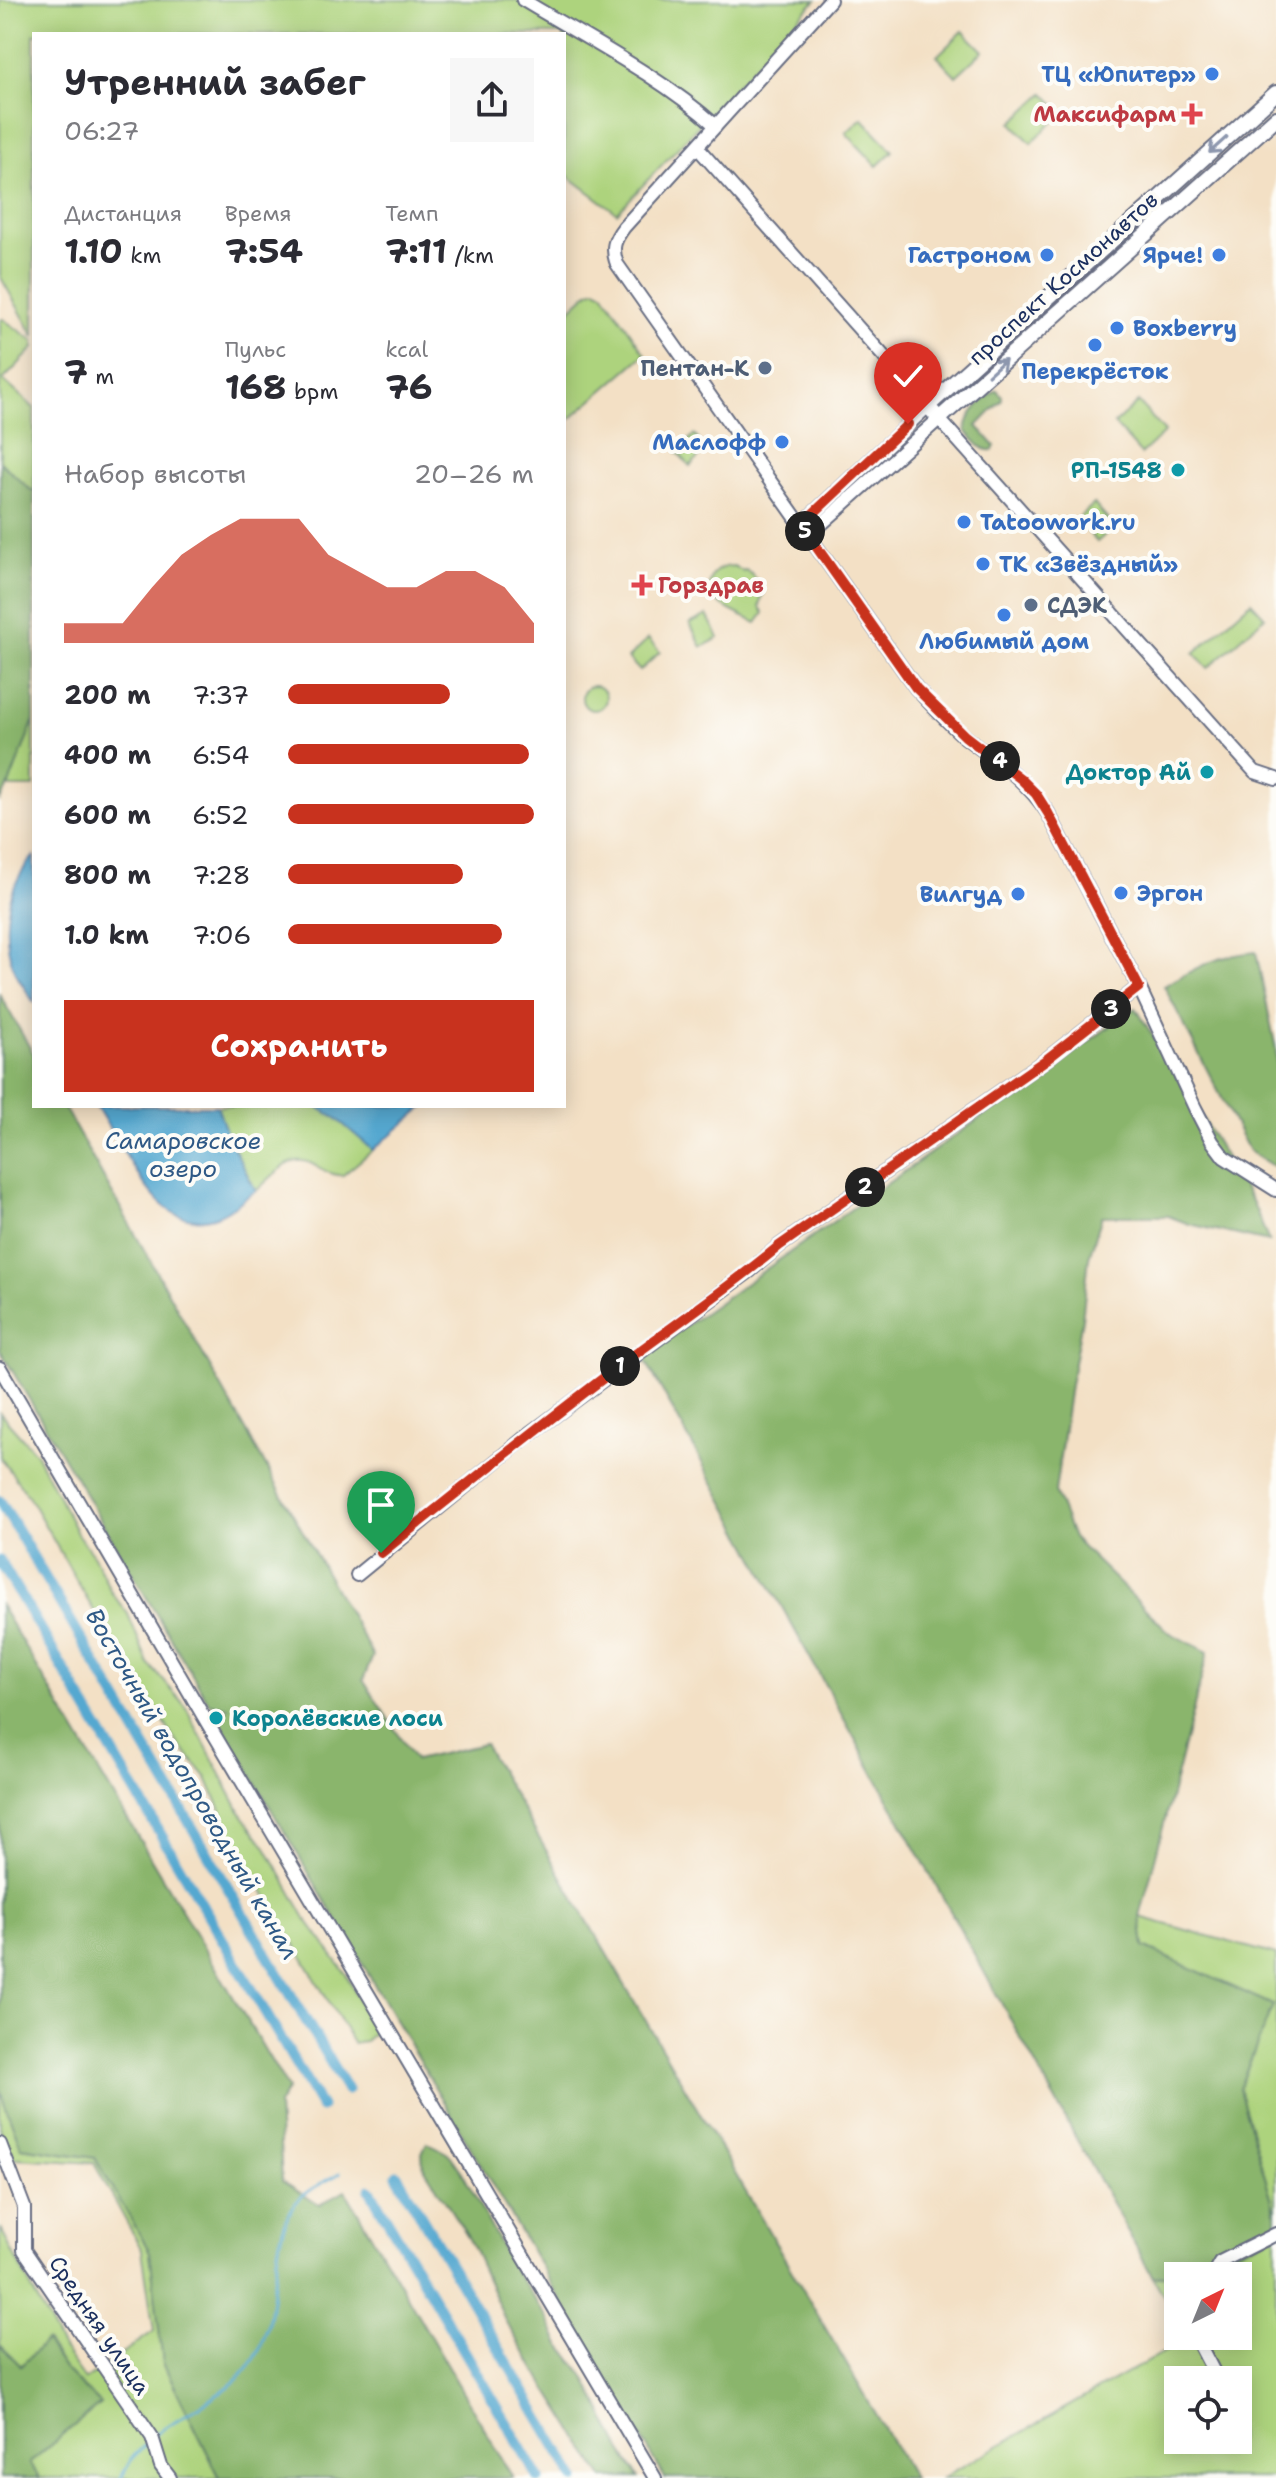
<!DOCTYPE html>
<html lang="ru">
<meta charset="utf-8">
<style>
body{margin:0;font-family:"Shantell Sans",sans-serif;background:#f7f7f7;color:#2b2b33;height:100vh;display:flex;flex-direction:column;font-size:30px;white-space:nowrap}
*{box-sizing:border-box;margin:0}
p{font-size:26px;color:#7c7c81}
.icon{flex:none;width:44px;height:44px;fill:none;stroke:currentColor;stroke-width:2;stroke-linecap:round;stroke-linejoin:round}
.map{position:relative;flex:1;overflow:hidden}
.sheet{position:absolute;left:32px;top:32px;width:534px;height:1076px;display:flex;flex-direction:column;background:#fff;border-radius:0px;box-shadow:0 4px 20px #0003}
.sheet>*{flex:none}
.needle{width:52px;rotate:43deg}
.fabs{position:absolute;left:1164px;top:2262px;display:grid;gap:16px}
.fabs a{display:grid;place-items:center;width:88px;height:88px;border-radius:0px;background:#fff;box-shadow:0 4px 20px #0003;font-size:40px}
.pin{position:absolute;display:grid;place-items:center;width:68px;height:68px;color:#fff;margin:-82px -34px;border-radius:50% 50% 50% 0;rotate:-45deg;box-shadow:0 0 8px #0007}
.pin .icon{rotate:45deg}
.km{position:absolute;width:40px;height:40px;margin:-20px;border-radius:50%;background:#222;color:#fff;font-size:22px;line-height:40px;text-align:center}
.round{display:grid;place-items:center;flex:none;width:84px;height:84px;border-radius:0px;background:#f7f7f7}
.headline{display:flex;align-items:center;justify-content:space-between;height:136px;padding:0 32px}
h1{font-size:36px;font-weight:700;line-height:60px}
.stats{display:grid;grid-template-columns:repeat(3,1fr);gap:12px;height:136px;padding:8px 32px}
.stats div{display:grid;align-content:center}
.stats b{font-size:34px;font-weight:700}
.stats small{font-size:22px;font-weight:400}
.stats p{font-size:22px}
.chart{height:224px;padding:16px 32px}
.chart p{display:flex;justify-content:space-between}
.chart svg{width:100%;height:144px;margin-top:8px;fill:#c8321e;opacity:.7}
.action{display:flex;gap:16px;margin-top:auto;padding:16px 32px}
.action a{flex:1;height:92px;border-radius:0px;background:#c8321e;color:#fff;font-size:32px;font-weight:700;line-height:92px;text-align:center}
ul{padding:0 32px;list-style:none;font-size:26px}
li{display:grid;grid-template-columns:128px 96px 1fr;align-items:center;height:60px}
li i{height:20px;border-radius:10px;background:#c8321e}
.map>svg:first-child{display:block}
.green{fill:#add37d;stroke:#64816e;stroke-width:2;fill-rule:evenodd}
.forest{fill:#8ab56c;stroke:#527265;stroke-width:2}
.water{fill:#55a8d0;stroke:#386c97;stroke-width:2}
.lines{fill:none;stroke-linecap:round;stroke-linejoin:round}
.stream{stroke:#55a8d0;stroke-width:3}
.canal{stroke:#55a8d0;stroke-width:11}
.minor-casing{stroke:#676d82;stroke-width:16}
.tertiary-casing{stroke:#676d82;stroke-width:18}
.minor{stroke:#fff;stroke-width:12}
.tertiary{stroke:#fff;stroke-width:14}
.oneway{stroke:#8d97ae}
.route-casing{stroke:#fff;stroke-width:16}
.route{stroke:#c8321e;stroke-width:10}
.shop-dot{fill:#3f7fe0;stroke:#fdfcf7;stroke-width:3}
.health-dot{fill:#e0444e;stroke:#fdfcf7;stroke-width:3}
.service-dot{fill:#5c6f8a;stroke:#fdfcf7;stroke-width:3}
.culture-dot{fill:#0f9aa8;stroke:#fdfcf7;stroke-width:3}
.labels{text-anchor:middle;stroke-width:8;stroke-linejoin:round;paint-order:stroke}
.shop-label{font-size:22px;font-weight:bold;fill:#366cbe;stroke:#fdfcf7;text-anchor:end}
.health-label{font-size:22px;font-weight:bold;fill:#be3a42;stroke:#fdfcf7;text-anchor:end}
.street-label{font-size:22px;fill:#1b2f5e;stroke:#fdfcf7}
.service-label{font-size:22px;font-weight:bold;fill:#4e5e75;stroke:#fdfcf7;text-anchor:end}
.culture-label{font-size:22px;font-weight:bold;fill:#0d838f;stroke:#fdfcf7;text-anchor:end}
.water-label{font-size:24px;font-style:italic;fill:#2f5986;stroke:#fdfcf7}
</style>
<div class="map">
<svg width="1276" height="2478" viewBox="0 0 1276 2478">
<rect width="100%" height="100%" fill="#fdfcf7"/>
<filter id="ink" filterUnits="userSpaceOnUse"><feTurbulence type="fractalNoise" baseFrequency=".0125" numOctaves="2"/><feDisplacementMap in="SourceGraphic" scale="16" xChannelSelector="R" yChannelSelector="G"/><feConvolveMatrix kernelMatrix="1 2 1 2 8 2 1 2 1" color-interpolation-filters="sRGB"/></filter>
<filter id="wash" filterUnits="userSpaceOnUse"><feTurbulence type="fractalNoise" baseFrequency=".006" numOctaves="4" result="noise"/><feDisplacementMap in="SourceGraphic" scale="32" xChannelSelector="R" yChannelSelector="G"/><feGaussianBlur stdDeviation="1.8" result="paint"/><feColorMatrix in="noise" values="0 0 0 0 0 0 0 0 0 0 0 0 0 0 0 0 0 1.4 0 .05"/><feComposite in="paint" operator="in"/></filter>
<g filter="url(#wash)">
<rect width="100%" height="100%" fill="#f3e0c5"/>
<path class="green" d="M0,0H816L617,213L564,173V34H34V336L0,276Z
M963,31L983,51L956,76L937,56Z
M1044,93L1063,113L1031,143L1012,123Z
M862,118L893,151L877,166L846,133Z
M596,289L603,292L645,354L564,424V315L590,291Z
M3,319L34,341V348L3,380L34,408V493L0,462V320Z
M1138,402L1165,432L1141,454L1114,424Z
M694,435L707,449L690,466L677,452Z
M1094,504L1114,527L1097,542L1077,519Z
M734,566L744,572L746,570C756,576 761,583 764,594L762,595L760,607L764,613L757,623C741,615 699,602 712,577C716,568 724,566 734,566Z
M1251,602L1265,617L1208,668L1194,653Z
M707,615L719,638L702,647L690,624Z
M648,639L660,652L640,671L628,658Z
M582 698a12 12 0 1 1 24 0a12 12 0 1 1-24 0Z
M34,720V787H8Z
M217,1106H316L336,1118L373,1150L343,1175C325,1178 311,1155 293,1162C282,1165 265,1183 256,1191L228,1137Z
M0,1413L36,1453L78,1535L94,1556L111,1592L128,1614L148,1663L184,1704L241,1813L266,1847L307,1920L346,1974L375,2032L365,2041L353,2043L234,1841L207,1778L175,1740L88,1601L29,1497L0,1457Z
M1140,1917L1276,1955V2214L1239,2089L1272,2005L1144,1947Z
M0,2091L21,2147L95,2158L150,2252L163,2363L220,2478H40L28,2463L100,2404L65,2370L46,2341L21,2366L0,2345V2228L63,2349L85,2380L154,2331L142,2250L94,2163L0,2157Z
M1276,2234V2478H942L1187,2339L1186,2336H1238V2276H1178V2321L1153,2277L1201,2267ZM1178,2380H1238V2440H1178Z"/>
<path class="forest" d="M997,390L1002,396V400L977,426L995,446L993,450C980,452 974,439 966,431C967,414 983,399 997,390Z
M0,462L34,493V720L8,787L0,800Z
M1256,952L1276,1049V1168L1249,1151L1164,986C1199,966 1215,956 1256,952Z
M0,995L34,1055V1106H63L373,1656L363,1680L415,1760L484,1744L913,2478H665L221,1724L228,1707L209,1703L0,1350Z
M1136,1008L1253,1203L1269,1242L1189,1224L1168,1216H1102L1089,1257L1082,1319L1070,1385L1055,1492L1073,1538L1170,1633L1208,1652L1140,1917L1144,1947L1273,2005L1239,2089L1276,2214V2234L1201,2267L1153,2277L643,1356Z
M0,1605L288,2089L278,2105L282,2181L319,2205L345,2190L513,2478H220L163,2363L150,2252L95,2158L21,2147L0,2091Z
M427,2142L450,2155L462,2172L513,2269L546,2315L559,2343L584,2375L621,2450L639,2478H603L507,2324L469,2239L423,2166L422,2153Z
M45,2341L65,2370L100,2404L29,2463L40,2478H0V2345L21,2366Z"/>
<path class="water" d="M34,856V1003C28,992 19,981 14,970C0,931 6,886 34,856Z
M96,1106H217L228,1137L256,1191C244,1198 232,1210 219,1215C171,1234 146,1188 125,1154C115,1138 106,1122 96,1106Z
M316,1106H425L373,1150L336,1118Z"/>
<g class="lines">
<path class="stream" d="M154,2436C187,2409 232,2395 255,2358C282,2313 266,2245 295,2204C305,2190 325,2182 340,2173
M121,2478L132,2458L149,2441"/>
<path class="canal" d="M0,1501L347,2090
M0,1561L321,2107
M397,2175L575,2478
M370,2190L539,2478"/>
</g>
</g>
<g filter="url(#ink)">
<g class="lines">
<defs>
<path id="minor" d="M523,0C587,39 660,76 716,126
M830,0L624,227C614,240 611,248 617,264L916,688C932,705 947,722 965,737C998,762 1025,778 1048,813L1139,987L1195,1108L1212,1141L1224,1157L1276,1190
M697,147L928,406L801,525
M808,536L939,419L1255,772L1276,779
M0,1368L208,1724L655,2478
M357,1575L527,1436L751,1270L779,1246L1047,1059L1139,987
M0,2144L24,2207V2250L152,2437L161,2466L170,2478
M1212,2276L1220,2262L1276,2234
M1195,2336L1218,2380"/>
<path id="tertiary" d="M1276,93L928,406L939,419L1276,118"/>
</defs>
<use href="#minor" class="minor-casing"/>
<use href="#tertiary" class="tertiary-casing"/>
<use href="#minor" class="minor"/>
<use href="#tertiary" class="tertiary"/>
</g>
<defs><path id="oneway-shaft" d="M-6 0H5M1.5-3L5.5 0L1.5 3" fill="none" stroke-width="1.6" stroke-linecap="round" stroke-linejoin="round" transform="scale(2)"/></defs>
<g class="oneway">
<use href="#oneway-shaft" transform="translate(1218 145) rotate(138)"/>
<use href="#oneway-shaft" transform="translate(997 367) rotate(-42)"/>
</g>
</g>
<g class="lines" filter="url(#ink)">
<defs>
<path id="route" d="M381,1553C461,1489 541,1425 622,1364C674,1325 729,1288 779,1246L1047,1059L1139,987L1048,813L1036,794L1021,779L965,736L916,688L801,525L908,424"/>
</defs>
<use href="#route" class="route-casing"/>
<use href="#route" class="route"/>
</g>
<g class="shop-dot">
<circle cx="1212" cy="74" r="8"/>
<circle cx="1047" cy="255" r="8"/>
<circle cx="1219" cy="255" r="8"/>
<circle cx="1117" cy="328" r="8"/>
<circle cx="1095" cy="345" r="8"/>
<circle cx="782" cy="442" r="8"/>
<circle cx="964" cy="522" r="8"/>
<circle cx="983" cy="564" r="8"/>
<circle cx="1004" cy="615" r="8"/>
<circle cx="1121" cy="893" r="8"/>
<circle cx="1018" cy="894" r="8"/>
</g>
<g class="health-dot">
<path d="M1188 102h8v8h8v8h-8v8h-8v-8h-8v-8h8z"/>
<path d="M638 573h8v8h8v8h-8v8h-8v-8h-8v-8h8z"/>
</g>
<g class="service-dot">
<circle cx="765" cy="368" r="8"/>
<circle cx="1031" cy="605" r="8"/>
</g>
<g class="culture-dot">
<circle cx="1178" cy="470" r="8"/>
<circle cx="1207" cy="772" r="8"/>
<circle cx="216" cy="1718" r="8"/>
</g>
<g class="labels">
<g class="shop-label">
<text x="1196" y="82">ТЦ «Юпитер»</text>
<text x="1031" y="263">Гастроном</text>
<text x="1203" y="263">Ярче!</text>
<text x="1133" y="336" text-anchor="start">Boxberry</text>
<text x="1095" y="379" text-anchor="middle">Перекрёсток</text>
<text x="766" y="450">Маслофф</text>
<text x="980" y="530" text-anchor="start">Tatoowork.ru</text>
<text x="999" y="572" text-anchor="start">ТК «Звёздный»</text>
<text x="1004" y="649" text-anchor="middle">Любимый дом</text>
<text x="1137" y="901" text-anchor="start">Эргон</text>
<text x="1002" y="902">Вилгуд</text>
</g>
<g class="health-label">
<text x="1176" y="122">Максифарм</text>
<text x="658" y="593" text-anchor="start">Горздрав</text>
</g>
<g class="street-label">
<text transform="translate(1063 278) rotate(-42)" y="8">проспект Космонавтов</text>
<text transform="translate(100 2325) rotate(56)" y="8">Средняя улица</text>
</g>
<g class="service-label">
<text x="749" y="376">Пентан-К</text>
<text x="1047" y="613" text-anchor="start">СДЭК</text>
</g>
<g class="culture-label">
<text x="1162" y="478">РП-1548</text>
<text x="1191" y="780">Доктор Ай</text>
<text x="232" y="1726" text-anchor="start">Королёвские лоси</text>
</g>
<g class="water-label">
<text x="183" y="1149">Самаровское<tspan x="183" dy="28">озеро</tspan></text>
<text transform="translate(192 1784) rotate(60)" y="8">Восточный водопроводный канал</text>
</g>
</g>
</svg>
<div class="fabs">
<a><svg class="needle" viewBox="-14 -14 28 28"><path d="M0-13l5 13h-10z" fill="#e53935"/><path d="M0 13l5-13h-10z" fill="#7c7c81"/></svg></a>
<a><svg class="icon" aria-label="locate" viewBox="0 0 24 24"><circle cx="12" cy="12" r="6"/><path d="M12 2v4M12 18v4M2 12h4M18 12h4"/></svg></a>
</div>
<div class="pin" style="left:381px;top:1553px;background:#1e9e55"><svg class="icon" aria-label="arrive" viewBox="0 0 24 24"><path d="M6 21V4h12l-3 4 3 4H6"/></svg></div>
<div class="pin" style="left:908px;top:424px;background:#d93025"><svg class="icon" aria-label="check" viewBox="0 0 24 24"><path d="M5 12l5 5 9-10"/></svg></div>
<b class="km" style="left:620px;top:1366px">1</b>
<b class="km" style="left:865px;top:1187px">2</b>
<b class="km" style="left:1111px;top:1009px">3</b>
<b class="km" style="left:1000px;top:761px">4</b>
<b class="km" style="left:805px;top:531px">5</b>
<section class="sheet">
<div class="headline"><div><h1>Утренний забег</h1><p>06:27</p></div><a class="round"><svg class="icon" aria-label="share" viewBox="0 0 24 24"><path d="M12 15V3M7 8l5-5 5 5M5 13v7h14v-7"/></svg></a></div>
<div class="stats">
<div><p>Дистанция</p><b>1.10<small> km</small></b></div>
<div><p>Время</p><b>7:54</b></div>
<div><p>Темп</p><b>7:11<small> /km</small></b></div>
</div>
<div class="stats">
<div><b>7<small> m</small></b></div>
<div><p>Пульс</p><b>168<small> bpm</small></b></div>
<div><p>kcal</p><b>76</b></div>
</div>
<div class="chart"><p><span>Набор высоты</span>20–26 m</p>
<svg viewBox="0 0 160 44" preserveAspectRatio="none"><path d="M0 44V38L10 38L20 38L30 27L40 17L50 11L60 6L70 6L80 6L90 17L100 22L110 27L120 27L130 22L140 22L150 27L160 38V44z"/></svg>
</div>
<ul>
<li><b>200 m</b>7:37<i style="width:66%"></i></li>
<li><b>400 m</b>6:54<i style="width:98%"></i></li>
<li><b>600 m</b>6:52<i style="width:100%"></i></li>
<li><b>800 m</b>7:28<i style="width:71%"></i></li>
<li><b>1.0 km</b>7:06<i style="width:87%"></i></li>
</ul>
<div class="action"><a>Сохранить</a></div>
</section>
</div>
